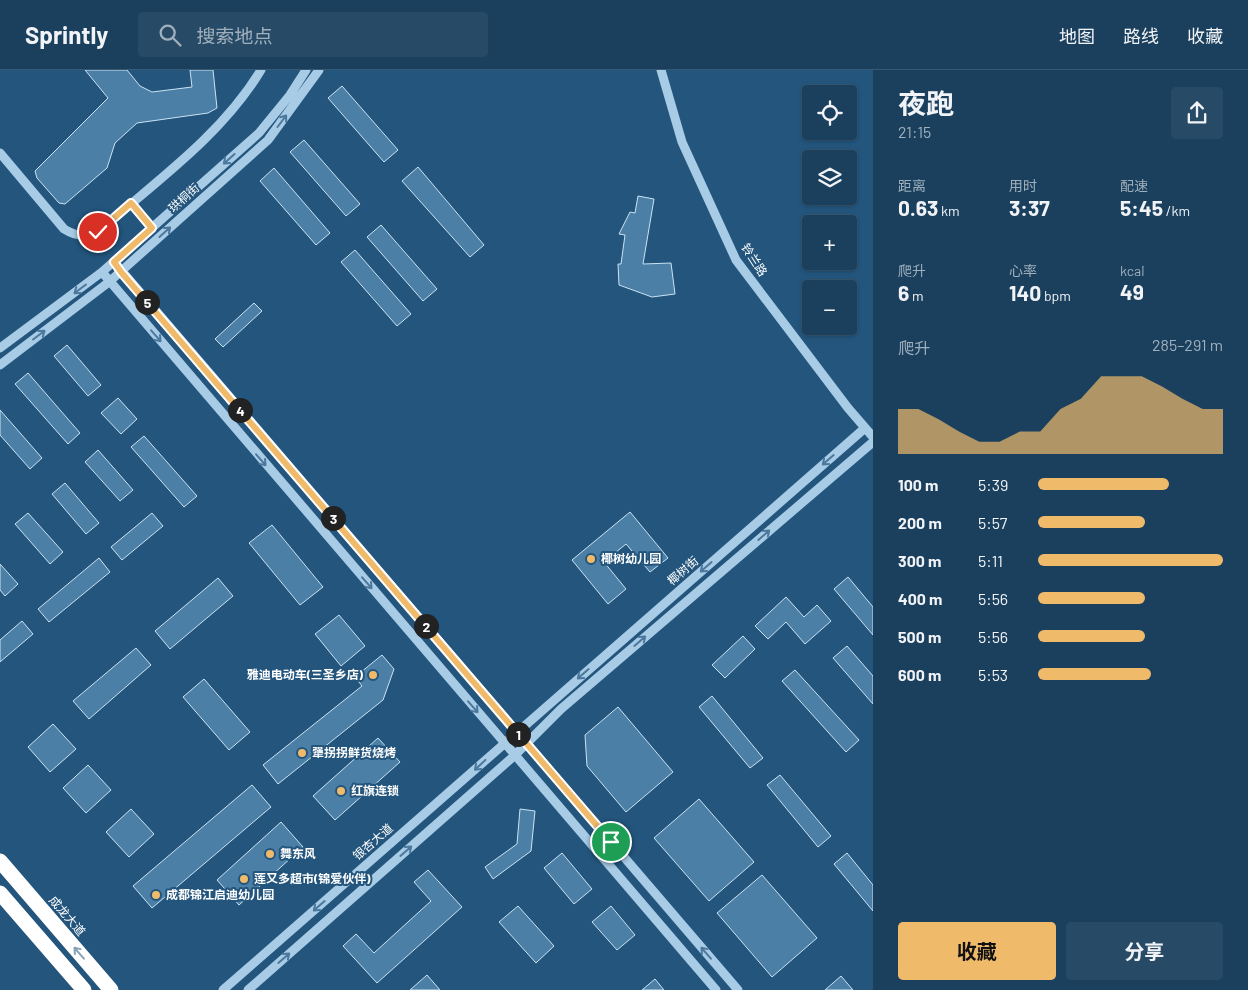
<!DOCTYPE html>
<html lang="zh">
<meta charset="utf-8">
<style>
body{margin:0;font-family:Barlow,"Noto Sans SC",sans-serif;background:#274b67;color:#f1f3f6;height:100vh;display:flex;flex-direction:column;font-size:19px;white-space:nowrap}
*{box-sizing:border-box;margin:0}
p{font-size:16px;color:#9fafbc}
.icon{flex:none;width:28px;height:28px;fill:none;stroke:currentColor;stroke-width:2;stroke-linecap:round;stroke-linejoin:round}
.map{position:relative;flex:1;overflow:hidden}
.details{display:flex;flex-direction:column;background:#1a405e;width:375px}
.details>*{flex:none}
.fabs{position:absolute;left:802px;top:15px;display:grid;gap:10px}
.fabs a{display:grid;place-items:center;width:55px;height:55px;border-radius:5px;background:#1a405e;box-shadow:0 1px 4px #0004,0 0 0 1px #385973;font-size:25px}
.pin{position:absolute;display:grid;place-items:center;width:42px;height:42px;color:#fff;margin:-21px;border:2px solid #fff;border-radius:50%;box-shadow:0 1px 5px #0007}
.km{position:absolute;width:25px;height:25px;margin:-12px;border-radius:50%;background:#222;color:#fff;font-size:14px;line-height:25px;text-align:center}
.round{display:grid;place-items:center;flex:none;width:52px;height:52px;border-radius:5px;background:#274b67}
.headline{display:flex;align-items:center;justify-content:space-between;height:85px;padding:0 25px}
h1{font-size:28px;font-weight:700;line-height:38px}
.stats{display:grid;grid-template-columns:repeat(3,1fr);gap:8px;height:85px;padding:5px 25px}
.stats div{display:grid;align-content:center}
.stats b{font-size:21px;font-weight:700}
.stats small{font-size:14px;font-weight:400}
.stats p{font-size:14px}
.chart{height:140px;padding:10px 25px}
.chart p{display:flex;justify-content:space-between}
.chart svg{width:100%;height:90px;margin-top:5px;fill:#f0ba6b;opacity:.7}
.cta{display:flex;gap:10px;margin-top:auto;padding:10px 25px}
.cta a{flex:1;height:58px;border-radius:5px;background:#f0ba6b;color:#111;font-size:20px;font-weight:700;line-height:58px;text-align:center}
.cta a+a{background:#274b67;color:#f1f3f6}
ul{padding:0 25px;list-style:none;font-size:16px}
li{display:grid;grid-template-columns:80px 60px 1fr;align-items:center;height:38px}
li i{height:12px;border-radius:6px;background:#f0ba6b}
header{display:flex;align-items:center;gap:30px;box-sizing:border-box;height:70px;padding:0 25px;background:#1a405e;border-bottom:1px solid #385973}
header strong{font-size:24px}
nav{display:flex;gap:28px;margin-inline-start:auto;font-size:18px}
.search{width:350px;height:45px;background:#274b67;display:flex;align-items:center;gap:12px;box-sizing:border-box;padding:0 18px;border-radius:5px;color:#9fafbc;font-size:19px}
main{display:flex;flex:1;min-height:0}
.map>svg:first-child{display:block}
.building{fill:#4b7fa6;stroke:#cbe3f4}
.lines{fill:none;stroke-linecap:round;stroke-linejoin:round}
.minor{stroke:#a8cbe6;stroke-width:9}
.highway{stroke:#fff;stroke-width:15}
.oneway{stroke:#4b789c}
.oneway2{stroke:#86a2b8}
.route-casing{stroke:#fff;stroke-width:10}
.route{stroke:#f0ba6b;stroke-width:6}
.poi-dot{fill:#f0ba6b;stroke:#23557d;stroke-width:2}
.labels{text-anchor:middle;stroke-width:4;stroke-linejoin:round;paint-order:stroke}
.street-label{font-size:12px;fill:#fff;stroke:#23557d}
.poi-label{font-size:12px;font-weight:bold;fill:#fff;stroke:#23557d;text-anchor:start}
</style>
<header>
<strong>Sprintly</strong>
<div class="search"><svg class="icon" aria-label="search" viewBox="0 0 24 24"><circle cx="10" cy="10" r="6"/><path d="M15 15l6 6"/></svg>搜索地点</div>
<nav><a>地图</a><a>路线</a><a>收藏</a></nav>
</header>
<main>
<div class="map">
<svg width="873" height="920" viewBox="0 0 873 920">
<rect width="100%" height="100%" fill="#23557d"/>
<path class="building" d="M85,0H127L140,16L152,22L192,17L190,0H213L217,38L208,43L137,53L115,73L107,98L65,134L59,133L37,108L35,101L108,28Z
M342,16L398,80L384,92L328,28Z
M304,70L360,134L346,146L290,82Z
M418,97L484,175L470,187L402,111Z
M274,98L330,163L316,175L260,111Z
M638,126L654,129L643,194L671,193L675,224L652,227L619,215L618,194H621L625,165L619,164L630,142L635,143Z
M381,155L437,219L423,231L367,167Z
M355,180L411,244L397,256L341,192Z
M254,233L262,241L223,277L215,269Z
M67,275L101,315L88,326L54,286Z
M28,303L80,363L68,374L15,314Z
M118,328L137,349L121,364L101,343Z
M0,340L42,388L30,399L0,365Z
M144,366L197,426L184,437L131,377Z
M98,380L133,420L120,431L85,392Z
M65,413L99,453L86,464L52,424Z
M630,442L668,488L650,502L626,474L604,492L626,519L608,534L572,490Z
M28,443L63,482L50,494L15,454Z
M152,443L163,456L122,490L111,477Z
M272,455L323,517L300,535L249,473Z
M99,488L110,502L49,552L38,539Z
M0,494L18,514L5,526L0,520Z
M848,507L873,537V565L834,519Z
M218,508L233,526L170,579L155,561Z
M786,527L804,547L817,535L831,551L805,574L786,552L768,569L755,556Z
M339,545L365,576L341,596L315,564Z
M22,551L33,564L0,592V570Z
M743,566L755,579L725,608L712,595Z
M847,576L873,606V634L833,588Z
M136,578L151,595L89,649L73,631Z
M382,585L394,599L383,630L278,714L263,695L362,616L355,607Z
M795,600L859,670L846,682L782,611Z
M204,609L250,662L229,680L183,627Z
M712,626L763,688L750,698L699,637Z
M618,637L673,702L626,742L587,696L585,665Z
M53,654L76,679L50,702L28,677Z
M378,668L400,692L335,750L313,726Z
M88,695L111,720L86,743L63,718Z
M780,705L831,766L818,777L767,715Z
M252,715L271,737L152,838L133,816Z
M699,729L754,792L709,831L654,768Z
M131,739L154,764L129,787L106,762Z
M520,739L535,741L531,781L493,809L485,797L517,774Z
M281,752L303,777L239,835L217,810Z
M562,783L592,819L574,834L544,798Z
M847,783L873,815V841L834,794Z
M428,800L462,837L377,913L343,876L356,864L374,883L431,831L414,812Z
M762,805L817,868L772,907L717,843Z
M518,836L554,876L536,893L499,852Z
M611,836L635,865L617,880L592,852Z
M427,905L440,920H410Z
M841,906L853,920H825Z
M655,909L664,920H642Z"/>
<g class="lines">
<path class="minor" d="M661,0L682,72L736,190L848,338L873,367
M0,83L64,159C77,167 84,166 98,162C155,112 221,66 261,0
M131,133L152,158
M114,192L738,920
M102,202L716,920
M0,278L102,202L259,63L290,25L306,0
M0,295L109,212L268,70L319,0
M223,920L865,358
M248,920L514,686L561,639L873,372"/>
<path class="highway" d="M0,791L111,920
M0,823L84,920"/>
</g>
<defs><path id="oneway-shaft" d="M-6 0H5M1.5-3L5.5 0L1.5 3" fill="none" stroke-width="1.6" stroke-linecap="round" stroke-linejoin="round" transform="scale(1.25)"/></defs>
<g class="oneway">
<use href="#oneway-shaft" transform="translate(282 51) rotate(-53)"/>
<use href="#oneway-shaft" transform="translate(229 89) rotate(138)"/>
<use href="#oneway-shaft" transform="translate(165 162) rotate(-42)"/>
<use href="#oneway-shaft" transform="translate(80 219) rotate(143)"/>
<use href="#oneway-shaft" transform="translate(39 265) rotate(-37)"/>
<use href="#oneway-shaft" transform="translate(156 266) rotate(49)"/>
<use href="#oneway-shaft" transform="translate(261 390) rotate(49)"/>
<use href="#oneway-shaft" transform="translate(828 390) rotate(139)"/>
<use href="#oneway-shaft" transform="translate(764 465) rotate(-41)"/>
<use href="#oneway-shaft" transform="translate(706 497) rotate(139)"/>
<use href="#oneway-shaft" transform="translate(367 513) rotate(49)"/>
<use href="#oneway-shaft" transform="translate(640 571) rotate(-41)"/>
<use href="#oneway-shaft" transform="translate(583 604) rotate(139)"/>
<use href="#oneway-shaft" transform="translate(473 637) rotate(49)"/>
<use href="#oneway-shaft" transform="translate(480 695) rotate(137)"/>
<use href="#oneway-shaft" transform="translate(406 781) rotate(-41)"/>
<use href="#oneway-shaft" transform="translate(319 836) rotate(139)"/>
<use href="#oneway-shaft" transform="translate(706 883) rotate(-131)"/>
<use href="#oneway-shaft" transform="translate(284 888) rotate(-41)"/>
</g>
<use class="oneway2" href="#oneway-shaft" transform="translate(79 883) rotate(-131)"/>
<g class="lines">
<defs>
<path id="route" d="M98,162L131,133L152,158L114,192L121,202L611,772"/>
</defs>
<use href="#route" class="route-casing"/>
<use href="#route" class="route"/>
</g>
<g class="poi-dot">
<circle cx="591" cy="489" r="5"/>
<circle cx="373" cy="605" r="5"/>
<circle cx="302" cy="683" r="5"/>
<circle cx="341" cy="721" r="5"/>
<circle cx="270" cy="784" r="5"/>
<circle cx="244" cy="809" r="5"/>
<circle cx="156" cy="825" r="5"/>
</g>
<g class="labels">
<g class="street-label">
<text transform="translate(184 128) rotate(-42)" y="4">珙桐街</text>
<text transform="translate(754 190) rotate(57)" y="4">铃兰路</text>
<text transform="translate(683 501) rotate(-41)" y="4">椰树街</text>
<text transform="translate(373 772) rotate(-41)" y="4">银杏大道</text>
<text transform="translate(67 846) rotate(49)" y="4">成龙大道</text>
</g>
<g class="poi-label">
<text x="601" y="493">椰树幼儿园</text>
<text x="363" y="609" text-anchor="end">雅迪电动车(三圣乡店)</text>
<text x="312" y="687">犟拐拐鲜货烧烤</text>
<text x="351" y="725">红旗连锁</text>
<text x="280" y="788">舞东风</text>
<text x="254" y="813">莲又多超市(锦爱伙伴)</text>
<text x="166" y="829">成都锦江启迪幼儿园</text>
</g>
</g>
</svg>
<div class="fabs">
<a><svg class="icon" aria-label="locate" viewBox="0 0 24 24"><circle cx="12" cy="12" r="6"/><path d="M12 2v4M12 18v4M2 12h4M18 12h4"/></svg></a>
<a><svg class="icon" aria-label="layers" viewBox="0 0 24 24"><path d="M12 4l9 5-9 5-9-5zM3 14l9 5 9-5"/></svg></a>
<a>+</a>
<a>−</a>
</div>
<div class="pin" style="left:611px;top:772px;background:#1e9e55"><svg class="icon" aria-label="arrive" viewBox="0 0 24 24"><path d="M6 21V4h12l-3 4 3 4H6"/></svg></div>
<div class="pin" style="left:98px;top:162px;background:#d93025"><svg class="icon" aria-label="check" viewBox="0 0 24 24"><path d="M5 12l5 5 9-10"/></svg></div>
<b class="km" style="left:518px;top:664px">1</b>
<b class="km" style="left:426px;top:556px">2</b>
<b class="km" style="left:333px;top:448px">3</b>
<b class="km" style="left:240px;top:340px">4</b>
<b class="km" style="left:147px;top:232px">5</b>
</div>
<section class="details">
<div class="headline"><div><h1>夜跑</h1><p>21:15</p></div><a class="round"><svg class="icon" aria-label="share" viewBox="0 0 24 24"><path d="M12 15V3M7 8l5-5 5 5M5 13v7h14v-7"/></svg></a></div>
<div class="stats">
<div><p>距离</p><b>0.63<small> km</small></b></div>
<div><p>用时</p><b>3:37</b></div>
<div><p>配速</p><b>5:45<small> /km</small></b></div>
</div>
<div class="stats">
<div><p>爬升</p><b>6<small> m</small></b></div>
<div><p>心率</p><b>140<small> bpm</small></b></div>
<div><p>kcal</p><b>49</b></div>
</div>
<div class="chart"><p><span>爬升</span>285–291 m</p>
<svg viewBox="0 0 160 44" preserveAspectRatio="none"><path d="M0 44V22L10 22L20 27L30 33L40 38L50 38L60 33L70 33L80 22L90 17L100 6L110 6L120 6L130 11L140 17L150 22L160 22V44z"/></svg>
</div>
<ul>
<li><b>100 m</b>5:39<i style="width:71%"></i></li>
<li><b>200 m</b>5:57<i style="width:58%"></i></li>
<li><b>300 m</b>5:11<i style="width:100%"></i></li>
<li><b>400 m</b>5:56<i style="width:58%"></i></li>
<li><b>500 m</b>5:56<i style="width:58%"></i></li>
<li><b>600 m</b>5:53<i style="width:61%"></i></li>
</ul>
<div class="cta"><a>收藏</a><a>分享</a></div>
</section>
</main>
